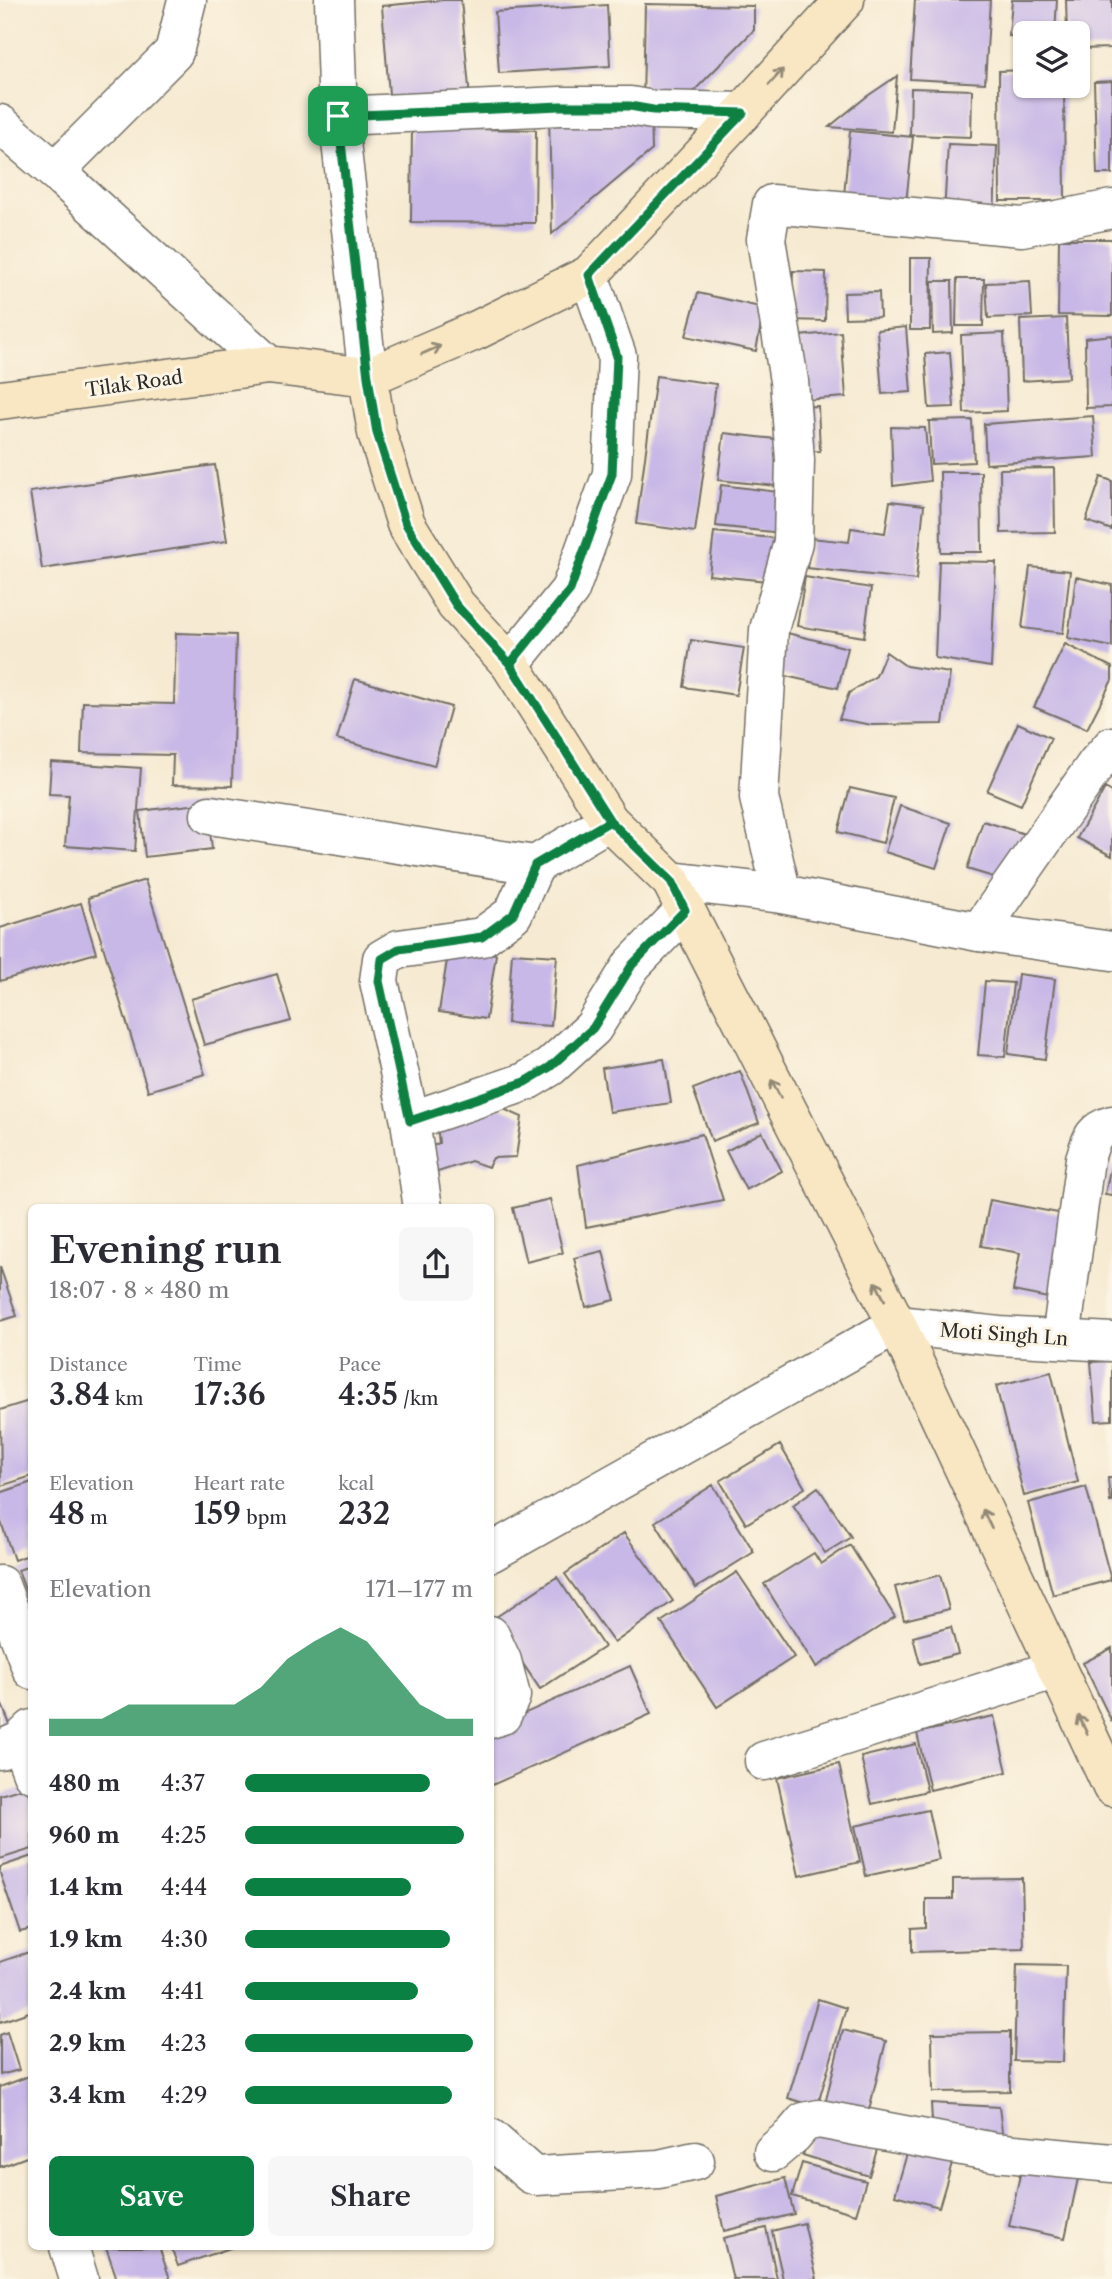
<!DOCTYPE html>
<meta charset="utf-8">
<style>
body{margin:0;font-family:"Libre Caslon Text",serif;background:#f7f7f7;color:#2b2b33;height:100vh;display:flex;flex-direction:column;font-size:26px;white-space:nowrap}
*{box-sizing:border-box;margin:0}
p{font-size:23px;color:#7c7c81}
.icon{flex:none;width:38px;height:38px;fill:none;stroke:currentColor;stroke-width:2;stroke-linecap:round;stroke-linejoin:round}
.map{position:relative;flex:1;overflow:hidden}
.side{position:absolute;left:28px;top:1204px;width:466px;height:1046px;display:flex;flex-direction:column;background:#fff;border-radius:10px;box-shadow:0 2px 5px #0004}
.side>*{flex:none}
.buttons{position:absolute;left:1013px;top:21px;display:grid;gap:14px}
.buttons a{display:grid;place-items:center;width:77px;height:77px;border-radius:10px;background:#fff;box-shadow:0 2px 5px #0004;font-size:35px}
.pin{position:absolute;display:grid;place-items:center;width:60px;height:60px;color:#fff;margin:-30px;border-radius:14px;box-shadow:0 4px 10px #0006}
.round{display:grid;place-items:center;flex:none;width:74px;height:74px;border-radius:10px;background:#f7f7f7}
.overview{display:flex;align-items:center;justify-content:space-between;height:119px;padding:0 21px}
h1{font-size:38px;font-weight:600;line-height:52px}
.stats{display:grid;grid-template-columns:repeat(3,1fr);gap:10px;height:119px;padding:7px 21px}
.stats div{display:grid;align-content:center}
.stats b{font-size:30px;font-weight:600}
.stats small{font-size:19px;font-weight:400}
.stats p{font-size:19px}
.chart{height:196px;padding:14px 21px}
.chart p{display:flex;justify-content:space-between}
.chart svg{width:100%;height:126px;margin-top:7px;fill:#0b8043;opacity:.7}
.primary-button{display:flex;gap:14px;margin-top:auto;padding:14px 21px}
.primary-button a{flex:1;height:80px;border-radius:10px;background:#0b8043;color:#fff;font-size:28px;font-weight:600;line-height:80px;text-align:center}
.primary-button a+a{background:#f7f7f7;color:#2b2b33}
ul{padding:0 21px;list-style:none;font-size:23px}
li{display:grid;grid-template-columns:112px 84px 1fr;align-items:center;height:52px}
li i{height:18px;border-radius:9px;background:#0b8043}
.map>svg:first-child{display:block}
.building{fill:#c8b8e7}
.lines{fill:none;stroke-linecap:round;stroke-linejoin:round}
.minor-casing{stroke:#726e65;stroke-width:41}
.tertiary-casing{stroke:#726e65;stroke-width:41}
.secondary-casing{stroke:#726e65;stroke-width:41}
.minor{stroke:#fff;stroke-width:38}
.tertiary{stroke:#fff;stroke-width:38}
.secondary{stroke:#f9e7c3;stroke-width:38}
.oneway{stroke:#928977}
.route-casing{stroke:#fff;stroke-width:14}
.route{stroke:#0b8043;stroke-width:9}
.labels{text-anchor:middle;stroke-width:6;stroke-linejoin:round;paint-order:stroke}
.street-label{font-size:19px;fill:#2b2b2b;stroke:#fcf5e5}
</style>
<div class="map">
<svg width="1112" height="2279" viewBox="0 0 1112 2279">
<rect width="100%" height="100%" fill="#fcf5e5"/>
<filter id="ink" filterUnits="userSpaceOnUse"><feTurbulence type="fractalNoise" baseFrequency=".0143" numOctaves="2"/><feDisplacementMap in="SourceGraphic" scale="14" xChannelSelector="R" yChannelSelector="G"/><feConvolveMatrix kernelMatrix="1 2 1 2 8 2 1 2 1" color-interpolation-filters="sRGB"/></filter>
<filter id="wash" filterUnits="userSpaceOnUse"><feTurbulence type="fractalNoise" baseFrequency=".00686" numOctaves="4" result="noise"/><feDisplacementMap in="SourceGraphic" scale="28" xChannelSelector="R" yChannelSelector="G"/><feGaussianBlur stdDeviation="1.57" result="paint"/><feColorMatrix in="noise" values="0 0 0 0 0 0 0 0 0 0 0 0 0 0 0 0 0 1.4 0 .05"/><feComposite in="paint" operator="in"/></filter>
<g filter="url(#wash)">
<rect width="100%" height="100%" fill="#f6ead2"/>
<g id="blocks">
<path class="building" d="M443,0H461L470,99L390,107L382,6Z
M915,0H990L985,83L910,79Z
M1012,0H1057L1055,33H1026V37L1009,36Z
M1066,0H1112V48L1078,49V33H1067Z
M645,4L754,6V30L688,97L643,104Z
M607,5L610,66L499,73L495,12Z
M1026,70V86H1064L1065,201H1000L999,71Z
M897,76L892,132L829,127L866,97Z
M1112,81V174H1097L1094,82Z
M911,88L972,90L971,137L910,135Z
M651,113L652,150L552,234L549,116Z
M412,128L536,130L535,223L411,222Z
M850,131L913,137L905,213L843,206Z
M948,144L997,146L994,217L944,215Z
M1059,239H1112V316L1058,315Z
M910,258H931L930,330H910Z
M793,271L826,272L825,321L791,320Z
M957,279H984L983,326H956Z
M932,281H952L953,333L933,334Z
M1030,281L1032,316L988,318L986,283Z
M879,292L880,317L845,318L844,293Z
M698,293L764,308L756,351L686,336Z
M1066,318L1069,378L1022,381L1020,320Z
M906,327L911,392L882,394L877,330Z
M841,332L846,397L804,400L799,336Z
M1004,333L1007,411L964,413L961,335Z
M1112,335V407L1086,408L1085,338Z
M950,352L954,407L929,408L925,354Z
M656,376L716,384L695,532L636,524Z
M818,406L820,451L799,452L797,407Z
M1093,416L1096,457L986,464L984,424Z
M972,420L974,462L931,464L929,421Z
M891,427L925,428L930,481L893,486Z
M724,433L792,441L787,487L718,480Z
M215,465L227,541L42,569L30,492Z
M1054,468L1055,532L1001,533L1000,469Z
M940,472H981L982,552H941Z
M1101,477L1112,481V530L1086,521Z
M721,485L786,493L781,533L716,526Z
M890,501L924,505L916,580L807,568L811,538L849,542L851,528L885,533Z
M714,532L782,539L777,582L709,575Z
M939,561L996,562L991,667L935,658Z
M1030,567L1070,571L1063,633L1022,628Z
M805,577L871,588L864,637L797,626Z
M1076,577L1112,585V647L1068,638Z
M176,633L236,635L232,786L172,785L173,755L81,753L83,702L174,704Z
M787,633L848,648L838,688L777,674Z
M691,640L744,648L736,695L684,687Z
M1065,644L1112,667V680L1087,729L1034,707Z
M886,652L906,666L950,673L943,724L872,725L839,719L849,693L876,676Z
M355,679L451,707L434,766L337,739Z
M1018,723L1051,738L1021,805L987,791Z
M51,762L141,768L135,851L65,846L69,795L49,794Z
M850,788L894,798L883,843L838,832Z
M1105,788L1112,792V856L1077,838Z
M207,803L212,849L145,857L140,811Z
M900,806L951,823L936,868L885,852Z
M983,821L1025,834L1010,882L967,869Z
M145,880L205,1074L148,1091L88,898Z
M81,903L96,953L0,981V928Z
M449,947L496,954L486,1019L439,1012Z
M512,953L557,956L551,1026L507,1023Z
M277,974L291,1021L204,1045L191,999Z
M1018,974L1055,979L1045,1059L1008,1054Z
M985,981L1013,983L1005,1057L978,1055Z
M664,1059L671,1103L609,1112L602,1068Z
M740,1071L759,1123L712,1141L693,1089Z
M501,1108L522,1117L516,1157L493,1158L488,1167L471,1161L432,1174L431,1147L439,1143L437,1125Z
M762,1132L782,1171L746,1190L726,1151Z
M702,1134L723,1200L586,1227L578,1165Z
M1111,1165H1112V1195L1105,1194Z
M550,1199L563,1253L526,1262L513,1208Z
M990,1200L1074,1216L1058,1300L1013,1291L1020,1253L981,1246Z
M603,1251L615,1300L586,1307L574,1258Z
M0,1267L17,1316L0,1321Z
M1112,1361V1420L1096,1421L1091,1362Z
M1051,1372L1078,1482L1024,1496L996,1386Z
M32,1400V1476L1,1486L0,1410Z
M780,1445L805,1488L746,1524L720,1481Z
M1108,1478H1112V1502H1110Z
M32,1482V1554L14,1560L0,1519V1493Z
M713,1485L754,1552L696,1588L655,1522Z
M818,1487L851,1537L825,1553L793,1505Z
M1086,1487L1111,1580L1053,1595L1028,1503Z
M624,1533L673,1601L614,1643L565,1574Z
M850,1545L895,1617L816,1667L764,1584L814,1553L821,1564Z
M32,1565V1606H31L18,1570Z
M737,1572L794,1657L717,1707L661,1622Z
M940,1575L949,1609L904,1620L895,1587Z
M557,1577L604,1647L540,1689L493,1619Z
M951,1627L958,1654L920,1664L913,1637Z
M1112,1648V1722L1083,1663Z
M630,1666L651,1714L490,1786V1729Z
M0,1700L11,1727L0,1731Z
M994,1716L1007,1772L930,1790L917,1733Z
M916,1744L927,1791L872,1804L861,1757Z
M839,1764L860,1862L799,1876L777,1778Z
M26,1787L32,1802V1849L0,1859V1795Z
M928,1810L939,1860L866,1876L855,1826Z
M32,1856V1929L20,1932L0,1873V1867Z
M1022,1878L1024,1949L912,1952V1929L926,1928V1899H953V1879Z
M32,1951V2011L0,2022V1962Z
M1017,1965L1066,1966L1063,2062L1014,2061Z
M818,1999L846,2008L817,2107L788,2098Z
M843,2030L886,2041L867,2118L824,2108Z
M7,2032L19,2070L0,2075V2035Z
M1010,2032V2091L933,2092L932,2033Z
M32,2075V2155L0,2167V2087Z
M931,2103L999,2107L1004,2148L933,2138Z
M813,2123L879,2143L869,2176L803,2155Z
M911,2140L955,2153L939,2207L895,2195Z
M1023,2161L1079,2174L1065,2238L1009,2226Z
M802,2163L866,2181L856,2214L792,2196Z
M785,2178L794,2214L724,2231L716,2196Z
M804,2223L817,2279H783L772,2231Z
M766,2228L777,2279H733L723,2238Z
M106,2247H159L170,2279H117Z
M171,2247H233L178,2266Z"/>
</g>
</g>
<g filter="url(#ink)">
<use href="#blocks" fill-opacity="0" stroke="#726e65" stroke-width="2"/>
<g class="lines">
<defs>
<path id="minor" d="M338,116L560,106H630L653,110L743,112
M55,171L174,52L187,0
M510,664L570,590L612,474L617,356L589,275
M210,815L535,865L609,821
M782,894L759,798L769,630L793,542L795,460L789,381L766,239L772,204L1022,227L1112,209
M979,932L1097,763L1112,746
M410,1121L525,1082L550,1067L593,1028L632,965L685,910
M423,1208L410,1121L379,981L382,959L399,949L482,937L513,914L535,865
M897,1325L999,1336L1112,1342
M1061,1339L1085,1159C1091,1141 1091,1131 1112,1125
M0,1585L32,1670
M490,1635L502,1661L511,1696L502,1715L490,1719
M20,1741L32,1773
M764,1761L1057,1669
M490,2138L531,2174L536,2176L659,2169L695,2161
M773,2152L793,2135L804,2122L819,2119L994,2152L1112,2163
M69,2247L79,2279"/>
<path id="tertiary" d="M334,0L338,116L368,377
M0,124L55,171L268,365
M671,881L782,894L979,932L1112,951
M490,1553L897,1325
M0,1750L20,1741L32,1729"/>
<path id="secondary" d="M368,377L377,433L406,524L456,605L510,664L609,821L671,881L897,1325L1112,1787
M0,400L268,365L368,377L475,331L589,275L743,112L845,0"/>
</defs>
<use href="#minor" class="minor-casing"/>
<use href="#tertiary" class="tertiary-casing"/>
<use href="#secondary" class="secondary-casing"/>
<use href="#minor" class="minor"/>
<use href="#tertiary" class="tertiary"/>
<use href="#secondary" class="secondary"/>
</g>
<defs><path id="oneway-shaft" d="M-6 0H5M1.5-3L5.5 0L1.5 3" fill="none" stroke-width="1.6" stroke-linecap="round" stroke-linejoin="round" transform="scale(1.75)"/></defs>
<g class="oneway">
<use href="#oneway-shaft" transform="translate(776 77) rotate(-48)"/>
<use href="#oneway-shaft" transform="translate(431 350) rotate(-24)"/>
<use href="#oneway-shaft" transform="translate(776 1089) rotate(-117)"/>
<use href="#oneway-shaft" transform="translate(880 1291) rotate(-117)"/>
<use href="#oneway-shaft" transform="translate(987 1519) rotate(-115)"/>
<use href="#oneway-shaft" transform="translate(1083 1725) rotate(-115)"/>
</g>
</g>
<g class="lines" filter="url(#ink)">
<defs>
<path id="route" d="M338,116L368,377L377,433L406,524L456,605L510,664L610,821L535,865L513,914L482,937L399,949L382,959L379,981L410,1121L525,1082L550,1067L593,1028L632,965L685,910L671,881L610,821L510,664L570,590L612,474L617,356L589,275L743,113L653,110L630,106H560L338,116"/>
</defs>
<use href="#route" class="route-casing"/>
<use href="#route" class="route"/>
</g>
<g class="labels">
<g class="street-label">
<text transform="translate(134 383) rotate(-8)" y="7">Tilak Road</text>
<text transform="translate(1004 1334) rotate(4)" y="7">Moti Singh Ln</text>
</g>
</g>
</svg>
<div class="buttons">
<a><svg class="icon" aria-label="layers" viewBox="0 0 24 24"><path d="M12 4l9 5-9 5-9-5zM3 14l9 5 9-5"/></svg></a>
</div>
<div class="pin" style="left:338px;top:116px;background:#1e9e55"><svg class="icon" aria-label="arrive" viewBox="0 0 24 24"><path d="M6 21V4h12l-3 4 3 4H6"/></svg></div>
<section class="side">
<div class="overview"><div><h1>Evening run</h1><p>18:07 · 8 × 480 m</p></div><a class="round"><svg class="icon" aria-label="share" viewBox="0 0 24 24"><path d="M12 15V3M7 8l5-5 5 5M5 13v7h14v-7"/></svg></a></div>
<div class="stats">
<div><p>Distance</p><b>3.84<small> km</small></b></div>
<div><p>Time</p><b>17:36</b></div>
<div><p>Pace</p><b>4:35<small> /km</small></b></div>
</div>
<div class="stats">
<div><p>Elevation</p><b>48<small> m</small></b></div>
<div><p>Heart rate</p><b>159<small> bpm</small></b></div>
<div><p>kcal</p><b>232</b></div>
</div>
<div class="chart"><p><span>Elevation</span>171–177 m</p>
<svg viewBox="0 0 160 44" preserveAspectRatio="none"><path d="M0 44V38L10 38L20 38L30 33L40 33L50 33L60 33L70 33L80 27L90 17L100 11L110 6L120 11L130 22L140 33L150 38L160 38V44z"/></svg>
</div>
<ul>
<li><b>480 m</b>4:37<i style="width:81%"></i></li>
<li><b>960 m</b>4:25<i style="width:96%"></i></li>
<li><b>1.4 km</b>4:44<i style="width:73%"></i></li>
<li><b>1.9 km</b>4:30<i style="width:90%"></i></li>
<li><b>2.4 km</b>4:41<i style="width:76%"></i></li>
<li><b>2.9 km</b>4:23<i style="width:100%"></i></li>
<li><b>3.4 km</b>4:29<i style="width:91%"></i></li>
</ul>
<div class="primary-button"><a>Save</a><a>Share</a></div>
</section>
</div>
